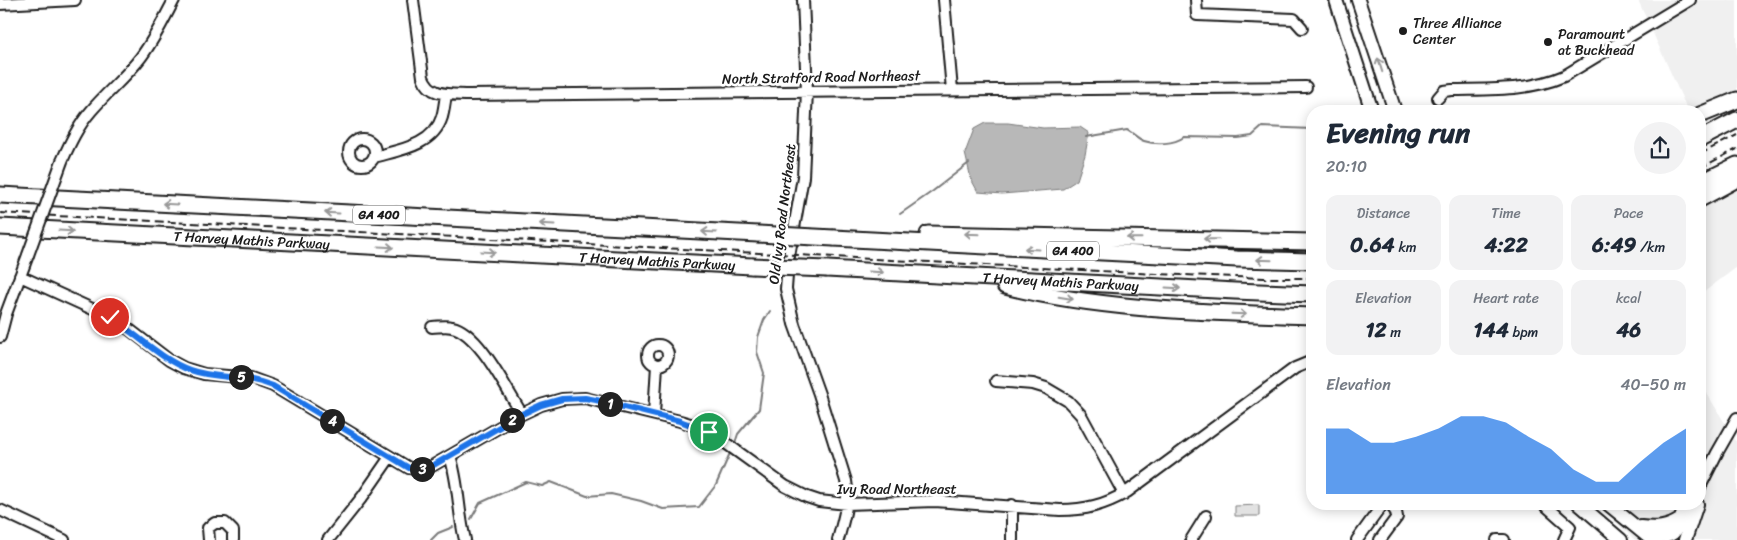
<!DOCTYPE html>
<meta charset="utf-8">
<style>
body{margin:0;font-family:Sriracha,sans-serif;background:#f2f2f3;color:#1f2937;height:100vh;display:flex;flex-direction:column;font-size:19px;white-space:nowrap}
*{box-sizing:border-box;margin:0}
p{font-size:16px;color:#747a83}
.icon{flex:none;width:28px;height:28px;fill:none;stroke:currentColor;stroke-width:2;stroke-linecap:round;stroke-linejoin:round}
.map{position:relative;flex:1;overflow:hidden}
.side{position:absolute;left:1306px;top:105px;width:400px;height:405px;display:flex;flex-direction:column;background:#fff;border-radius:20px;box-shadow:0 2px 12px #0003}
.side>*{flex:none}
.pin{position:absolute;display:grid;place-items:center;width:42px;height:42px;color:#fff;margin:-21px;border:2px solid #fff;border-radius:50%;box-shadow:0 1px 5px #0007}
.km{position:absolute;width:25px;height:25px;margin:-12px;border-radius:50%;background:#222;color:#fff;font-size:14px;line-height:25px;text-align:center}
.round{display:grid;place-items:center;flex:none;width:52px;height:52px;border-radius:26px;background:#f2f2f3}
.head{display:flex;align-items:center;justify-content:space-between;height:85px;padding:0 20px}
h1{font-size:28px;font-weight:800;line-height:38px}
.stats{display:grid;grid-template-columns:repeat(3,1fr);gap:8px;height:85px;padding:5px 20px}
.stats div{display:grid;align-content:center;border-radius:12px;background:#f2f2f3;text-align:center}
.stats b{font-size:21px;font-weight:800}
.stats small{font-size:14px;font-weight:400}
.stats p{font-size:14px}
.chart{height:140px;padding:10px 20px}
.chart p{display:flex;justify-content:space-between}
.chart svg{width:100%;height:90px;margin-top:5px;fill:#1a73e8;opacity:.7}
.map>svg:first-child{display:block}
.built{fill:#f0f0f0}
.green{fill:#e2e2e2;stroke:#7f7f7f}
.water{fill:#b8b8b8;stroke:#7a7a7a}
.lines{fill:none;stroke-linecap:round;stroke-linejoin:round}
.stream{stroke:#7a7a7a;stroke-width:2}
.minor-casing{stroke:#1c1c1c;stroke-width:14}
.major-casing{stroke:#1c1c1c;stroke-width:16}
.highway-casing{stroke:#1c1c1c;stroke-width:19}
.minor{stroke:#fff;stroke-width:10}
.major{stroke:#fff;stroke-width:12}
.highway{stroke:#fff;stroke-width:15}
.rail{stroke:#1c1c1c;stroke-width:2;stroke-dasharray:8 4;stroke-linecap:butt}
.minor-bridge-casing{stroke:#1c1c1c;stroke-width:14;stroke-linecap:butt}
.highway-bridge-casing{stroke:#1c1c1c;stroke-width:19;stroke-linecap:butt}
.minor-bridge{stroke:#fff;stroke-width:10}
.highway-bridge{stroke:#fff;stroke-width:15}
.oneway{stroke:#999}
.route-casing{stroke:#fff;stroke-width:10}
.route{stroke:#1a73e8;stroke-width:6}
.poi-dot{fill:#1c1c1c;stroke:#fff;stroke-width:2}
.labels{text-anchor:middle;stroke-width:5;stroke-linejoin:round;paint-order:stroke}
.shield{fill:#fff;stroke:#606060;stroke-width:1}
.shield-label{font-size:12px;font-weight:bold;fill:#1c1c1c}
.poi-label{font-size:14px;fill:#1c1c1c;stroke:#fff;text-anchor:start}
.street-label{font-size:14px;fill:#1c1c1c;stroke:#fff}
</style>
<div class="map">
<svg width="1737" height="540" viewBox="0 0 1737 540">
<rect width="100%" height="100%" fill="#fff"/>
<filter id="ink" filterUnits="userSpaceOnUse"><feTurbulence type="fractalNoise" baseFrequency=".02" numOctaves="2"/><feDisplacementMap in="SourceGraphic" scale="10" xChannelSelector="R" yChannelSelector="G"/><feConvolveMatrix kernelMatrix="1 2 1 2 8 2 1 2 1" color-interpolation-filters="sRGB"/></filter>
<g filter="url(#ink)">
<path class="built" d="M1638,0H1737V93L1688,111Z
M1737,182V267L1700,295V204Z
M1700,382L1737,443V540H1635L1597,504H1700Z"/>
<path class="green" d="M1259,505V516H1235V506Z"/>
<path class="water" d="M985,123H1008L1043,128L1080,127L1089,133L1085,155L1077,180L1063,189L1002,194L978,192L971,179L965,153L974,129Z"/>
<g class="lines">
<path class="stream" d="M1086,137L1127,130C1133,133 1138,139 1144,141C1156,145 1174,144 1184,137L1238,138L1252,136L1262,127L1312,129
M900,214L933,191L969,163
M735,443L738,434L759,409L764,373L757,352L758,337L764,320L770,311
M471,519L480,503L526,482L542,486L551,482L587,496L611,494L641,501L663,509L699,507L716,485L730,453
M431,540L438,533L453,527"/>
<defs>
<path id="minor" d="M413,0L423,77C430,97 450,94 468,95L1306,87
M803,0L807,91L803,177L788,262L786,289L794,324L819,394L846,481C850,501 843,520 838,540
M944,0L952,90
M1196,0L1197,15L1294,19L1302,28
M0,4L75,0
M1438,98L1444,91L1452,90C1491,89 1529,91 1564,76L1690,0
M349 152a13 13 0 1 1 26 0a13 13 0 1 1-26 0Z
M374,157C399,150 433,146 442,117C444,110 445,102 446,94
M62,161C70,143 78,126 91,111C107,92 126,77 141,57C154,40 164,19 174,0
M20,276L110,317L130,330L169,360L184,368L204,374L251,378L273,386L409,468L418,469L432,466L522,414L541,405L562,399L585,398L680,421L697,426L720,439L785,486L807,497L819,501L847,504L935,501L1060,510C1085,510 1105,505 1127,492L1295,368L1312,361
M432,327C438,327 446,325 452,327C479,332 507,391 522,414
M0,337L6,314L28,255
M648 355a10 10 0 1 1 20 0a10 10 0 1 1-20 0Z
M996,381L1033,384L1046,388L1068,401L1081,415L1124,494
M654,414L657,365
M450,456C459,483 458,512 465,540
M1700,487L1717,453L1737,418
M1544,504L1570,527L1564,540
M0,510L64,540
M209,540L208,528L215,523H225L233,531V540
M328,540L363,496L390,457
M1012,540V505
M1191,540L1206,516
M1357,540L1383,504
M1380,540L1397,517L1396,512L1390,504
M1497,540H1504"/>
<path id="major" d="M1336,0L1372,111
M1358,0L1395,111
M1579,504L1621,540
M1608,504L1652,540
M1641,527C1656,529 1668,528 1681,519
M1648,537C1680,540 1677,527 1686,504
M1685,540L1697,504"/>
<g id="highway">
<path d="M1700,115L1737,100"/>
<path d="M1700,139L1737,120"/>
<path d="M1700,183L1737,165"/>
<path d="M0,195L758,234"/>
<path d="M1700,199L1737,179"/>
<path id="s1" d="M0,227L752,266"/>
<path d="M928,234L1312,242"/>
<path d="M834,238L1237,259L1312,261"/>
<path id="s2" d="M827,269L1235,291L1312,294"/>
<path d="M1005,286C1105,311 1211,312 1312,316"/>
</g>
</defs>
<use href="#minor" class="minor-casing"/>
<use href="#major" class="major-casing"/>
<use href="#highway" class="highway-casing"/>
<use href="#minor" class="minor"/>
<use href="#major" class="major"/>
<use href="#highway" class="highway"/>
<path class="rail" d="M1700,154L1737,135
M1700,168L1737,149
M0,213L1157,274L1264,278H1312"/>
<defs>
<path id="minor-bridge" d="M28,255L62,161"/>
<path id="highway-bridge" d="M758,234L834,238
M752,266L827,269"/>
</defs>
<use href="#minor-bridge" class="minor-bridge-casing"/>
<use href="#highway-bridge" class="highway-bridge-casing"/>
<use href="#minor-bridge" class="minor-bridge"/>
<use href="#highway-bridge" class="highway-bridge"/>
</g>
<defs><path id="oneway-shaft" d="M-6 0H5M1.5-3L5.5 0L1.5 3" fill="none" stroke-width="1.6" stroke-linecap="round" stroke-linejoin="round" transform="scale(1.25)"/></defs>
<g class="oneway">
<use href="#oneway-shaft" transform="translate(1380 65) rotate(-108)"/>
<use href="#oneway-shaft" transform="translate(170 204) rotate(-177)"/>
<use href="#oneway-shaft" transform="translate(332 213) rotate(-177)"/>
<use href="#oneway-shaft" transform="translate(547 224) rotate(-177)"/>
<use href="#oneway-shaft" transform="translate(66 231) rotate(3)"/>
<use href="#oneway-shaft" transform="translate(709 232) rotate(-177)"/>
<use href="#oneway-shaft" transform="translate(972 234) rotate(-178)"/>
<use href="#oneway-shaft" transform="translate(1134 238) rotate(-179)"/>
<use href="#oneway-shaft" transform="translate(1211 239) rotate(-179)"/>
<use href="#oneway-shaft" transform="translate(386 247) rotate(3)"/>
<use href="#oneway-shaft" transform="translate(1032 249) rotate(-177)"/>
<use href="#oneway-shaft" transform="translate(488 252) rotate(3)"/>
<use href="#oneway-shaft" transform="translate(1264 260) rotate(-178)"/>
<use href="#oneway-shaft" transform="translate(876 272) rotate(3)"/>
<use href="#oneway-shaft" transform="translate(1173 288) rotate(3)"/>
<use href="#oneway-shaft" transform="translate(1066 298) rotate(9)"/>
<use href="#oneway-shaft" transform="translate(1239 314) rotate(2)"/>
</g>
</g>
<g class="lines" filter="url(#ink)">
<defs>
<path id="route" d="M110,317C135,333 163,361 190,370C218,380 244,374 273,386L409,468L418,470L432,466L522,414L541,405L562,399L585,398L596,400L680,421L709,432"/>
</defs>
<use href="#route" class="route-casing"/>
<use href="#route" class="route"/>
</g>
<g class="poi-dot">
<circle cx="1403" cy="31" r="5"/>
<circle cx="1548" cy="42" r="5"/>
</g>
<g class="labels">
<g class="shield">
<rect x="353" y="205.5" width="52" height="19" rx="4"/>
<rect x="1047" y="241.5" width="52" height="19" rx="4"/>
</g>
<g class="shield-label">
<text x="379" y="219">GA 400</text>
<text x="1073" y="255">GA 400</text>
</g>
<g class="poi-label">
<text x="1413" y="28">Three Alliance<tspan x="1413" dy="16">Center</tspan></text>
<text x="1558" y="39">Paramount<tspan x="1558" dy="16">at Buckhead</tspan></text>
</g>
<g class="street-label">
<text transform="translate(821 77) rotate(-1)" y="5">North Stratford Road Northeast</text>
<text transform="translate(782 214) rotate(-83)" y="5">Old Ivy Road Northeast</text>
<text dy="5" stroke="none"><textPath href="#s1" startOffset="252">T Harvey Mathis Parkway</textPath></text>
<text dy="5" stroke="none"><textPath href="#s1" startOffset="658">T Harvey Mathis Parkway</textPath></text>
<text dy="5" stroke="none"><textPath href="#s2" startOffset="234">T Harvey Mathis Parkway</textPath></text>
<text x="897" y="494">Ivy Road Northeast</text>
</g>
</g>
</svg>
<div class="pin" style="left:709px;top:432px;background:#1e9e55"><svg class="icon" aria-label="arrive" viewBox="0 0 24 24"><path d="M6 21V4h12l-3 4 3 4H6"/></svg></div>
<div class="pin" style="left:110px;top:317px;background:#d93025"><svg class="icon" aria-label="check" viewBox="0 0 24 24"><path d="M5 12l5 5 9-10"/></svg></div>
<b class="km" style="left:610px;top:404px">1</b>
<b class="km" style="left:512px;top:420px">2</b>
<b class="km" style="left:422px;top:469px">3</b>
<b class="km" style="left:332px;top:421px">4</b>
<b class="km" style="left:241px;top:377px">5</b>
<section class="side">
<div class="head"><div><h1>Evening run</h1><p>20:10</p></div><a class="round"><svg class="icon" aria-label="share" viewBox="0 0 24 24"><path d="M12 15V3M7 8l5-5 5 5M5 13v7h14v-7"/></svg></a></div>
<div class="stats">
<div><p>Distance</p><b>0.64<small> km</small></b></div>
<div><p>Time</p><b>4:22</b></div>
<div><p>Pace</p><b>6:49<small> /km</small></b></div>
</div>
<div class="stats">
<div><p>Elevation</p><b>12<small> m</small></b></div>
<div><p>Heart rate</p><b>144<small> bpm</small></b></div>
<div><p>kcal</p><b>46</b></div>
</div>
<div class="chart"><p><span>Elevation</span>40–50 m</p>
<svg viewBox="0 0 160 44" preserveAspectRatio="none"><path d="M0 44V12L10 12L20 19L30 19L40 16L50 12L60 6L70 6L80 9L90 16L100 22L110 32L120 38L130 38L140 28L150 19L160 12V44z"/></svg>
</div>
</section>
</div>
